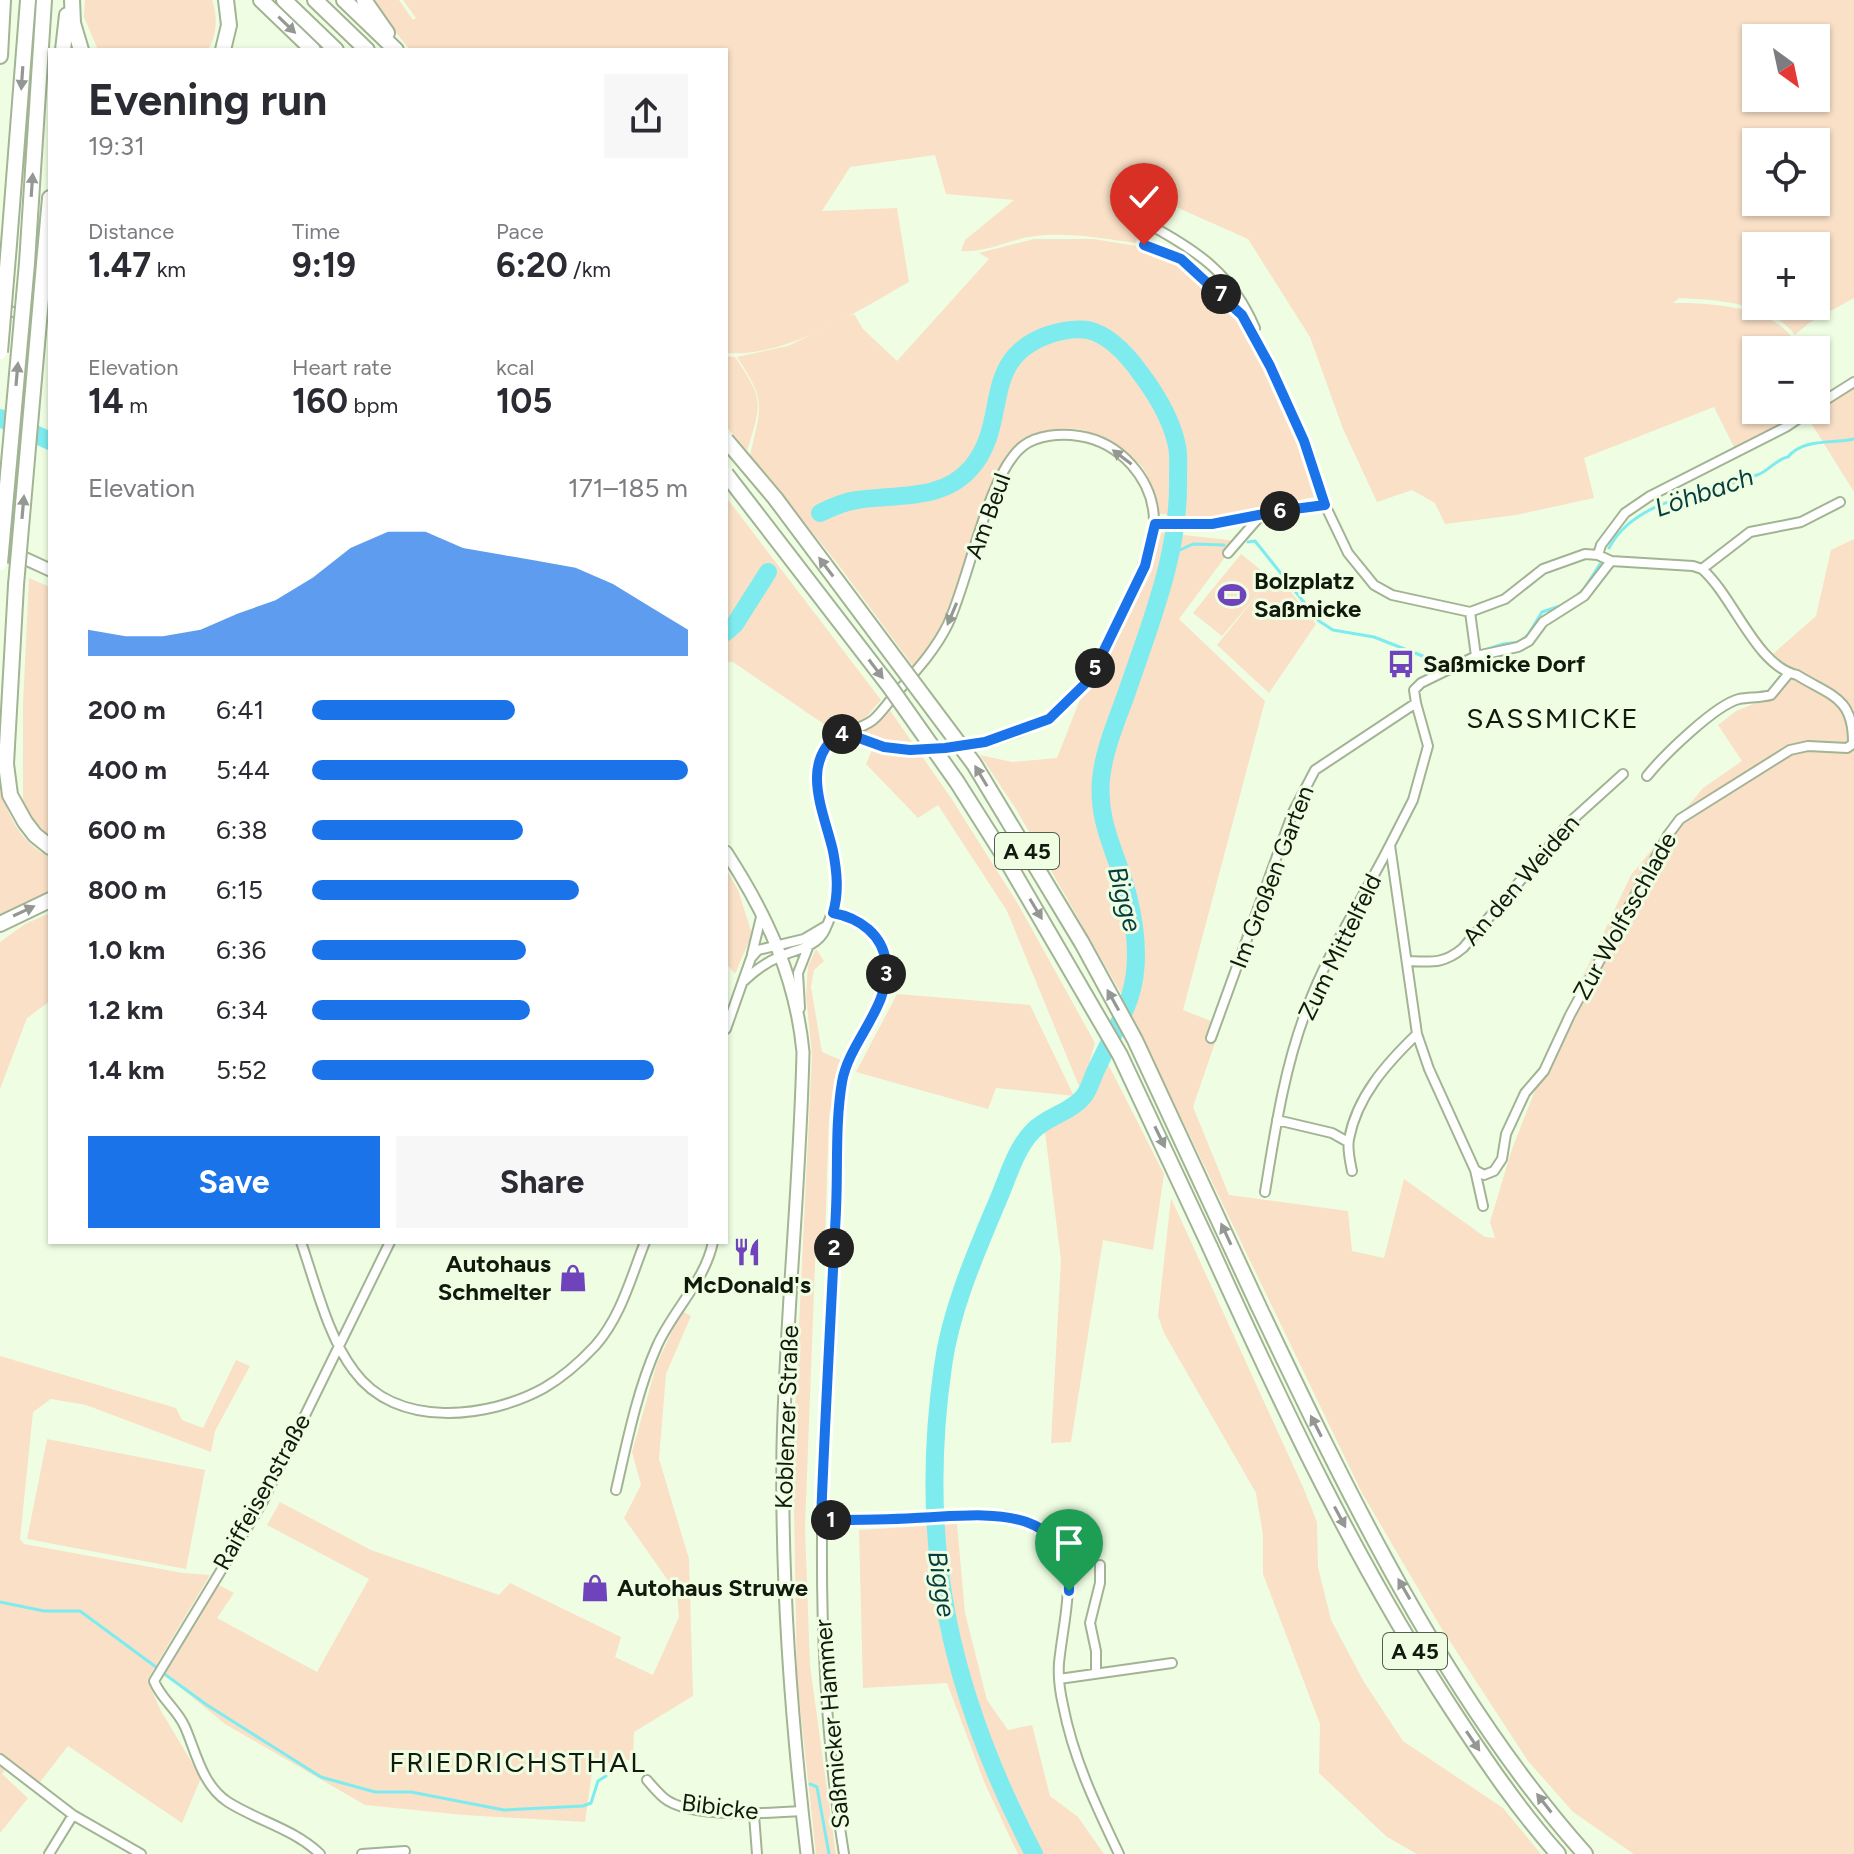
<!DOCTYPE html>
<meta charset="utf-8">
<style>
body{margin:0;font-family:Figtree,sans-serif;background:#f7f7f7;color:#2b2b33;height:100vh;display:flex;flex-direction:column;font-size:30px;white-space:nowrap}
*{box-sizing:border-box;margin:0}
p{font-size:26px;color:#7c7c81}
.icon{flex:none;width:44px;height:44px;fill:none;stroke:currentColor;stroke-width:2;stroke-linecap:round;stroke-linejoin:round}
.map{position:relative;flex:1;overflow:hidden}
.sheet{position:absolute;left:48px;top:48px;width:680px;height:1196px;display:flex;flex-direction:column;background:#fff;border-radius:0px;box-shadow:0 2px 6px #0004}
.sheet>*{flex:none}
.needle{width:52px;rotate:147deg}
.controls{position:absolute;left:1742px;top:24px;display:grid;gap:16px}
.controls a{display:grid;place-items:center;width:88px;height:88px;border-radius:0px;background:#fff;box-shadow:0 2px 6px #0004;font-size:40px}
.pin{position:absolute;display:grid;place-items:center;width:68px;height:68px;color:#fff;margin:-82px -34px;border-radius:50% 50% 50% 0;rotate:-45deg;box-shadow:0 0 8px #0007}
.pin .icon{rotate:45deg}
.km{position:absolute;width:40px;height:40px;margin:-20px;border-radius:50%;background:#222;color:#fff;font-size:22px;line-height:40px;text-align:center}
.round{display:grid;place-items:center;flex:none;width:84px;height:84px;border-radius:0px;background:#f7f7f7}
.summary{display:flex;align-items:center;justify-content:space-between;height:136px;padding:0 40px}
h1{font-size:44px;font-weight:700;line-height:60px}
.metrics{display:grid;grid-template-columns:repeat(3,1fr);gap:12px;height:136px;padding:8px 40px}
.metrics div{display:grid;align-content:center}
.metrics b{font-size:34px;font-weight:700}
.metrics small{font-size:22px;font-weight:400}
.metrics p{font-size:22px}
.chart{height:224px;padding:16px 40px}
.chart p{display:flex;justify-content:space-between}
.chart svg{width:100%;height:144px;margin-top:8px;fill:#1a73e8;opacity:.7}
.button{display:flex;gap:16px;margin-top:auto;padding:16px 40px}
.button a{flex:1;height:92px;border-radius:0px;background:#1a73e8;color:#fff;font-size:32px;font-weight:700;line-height:92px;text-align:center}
.button a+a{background:#f7f7f7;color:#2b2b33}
ul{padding:0 40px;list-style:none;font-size:26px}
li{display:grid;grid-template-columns:128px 96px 1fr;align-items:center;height:60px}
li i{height:20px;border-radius:10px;background:#1a73e8}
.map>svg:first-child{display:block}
.green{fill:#f9e0c7;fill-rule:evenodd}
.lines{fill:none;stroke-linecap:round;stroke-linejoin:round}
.stream{stroke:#7eecef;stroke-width:3}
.river{stroke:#7eecef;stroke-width:18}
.minor-casing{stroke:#a2b494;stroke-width:12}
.secondary-casing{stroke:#a2b494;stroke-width:15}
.motorway-casing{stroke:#a2b494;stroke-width:18}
.minor{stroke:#fff;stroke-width:8}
.secondary{stroke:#fff;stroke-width:11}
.motorway{stroke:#fff;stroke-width:14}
.motorway-bridge-casing{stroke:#a2b494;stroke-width:18;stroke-linecap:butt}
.motorway-bridge{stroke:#fff;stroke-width:14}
.oneway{fill:#949892}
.route-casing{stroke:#fff;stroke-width:16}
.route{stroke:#1a73e8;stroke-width:10}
.labels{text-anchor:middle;stroke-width:6;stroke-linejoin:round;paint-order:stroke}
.shield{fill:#effee3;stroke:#545e4d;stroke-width:2}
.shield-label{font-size:22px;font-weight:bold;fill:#12190d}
.street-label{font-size:24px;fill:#12190d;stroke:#effee3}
.poi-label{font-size:24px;font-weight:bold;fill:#12190d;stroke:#effee3;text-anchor:start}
.water-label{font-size:26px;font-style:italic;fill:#063d3e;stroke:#effee3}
.quarter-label{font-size:28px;letter-spacing:2px;fill:#12190d;stroke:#effee3}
</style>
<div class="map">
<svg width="1854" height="1854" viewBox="0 0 1854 1854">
<rect width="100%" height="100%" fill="#effee3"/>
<path class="green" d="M85,0H212C218,17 217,34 208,50H98L84,17Z
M370,0H399L413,20L416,18L403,0H1854V298L1809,323L1795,335C1771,302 1716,300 1679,298L1673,303C1712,303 1784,306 1798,350H1756V410H1789L1784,424L1734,447L1714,407L1584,458L1594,498L1516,515L1445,524L1435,503L1412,490L1377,502L1343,429L1310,337L1248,239L1158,199L1135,243C1103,238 1067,232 1035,236C1009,239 987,253 961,251L965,240L1014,200L946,194L935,155L850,167L822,211L897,208L909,282C857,311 787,358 726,353V50H410ZM1756,38H1816V98H1756ZM1756,142H1816V202H1756ZM1756,246H1816V306H1756Z
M1034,239H1093L1143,247L1181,261L1240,316L1268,366L1302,440L1318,488L1314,497L1210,518L1160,514C1150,501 1153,482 1143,468C1139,462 1130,457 1124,453C1112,444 1099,435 1086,431C1061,423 1022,435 1006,455C974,524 965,608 913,666L837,563L750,455C762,404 766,401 737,357L788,346L854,314L863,329L897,361L989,259L979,253Z
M726,356L735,357C764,400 762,402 747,451L726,426Z
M1854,385V492L1806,415Z
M726,497L881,700L861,723L825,732L828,727L733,662H726Z
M1158,532L1237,541L1179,619L1265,701L1183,1010L1221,1025L1193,1107L1229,1195L1348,1211L1352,1251L1384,1258L1404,1179L1485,1237L1495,1238L1490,1222L1512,1149L1534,1093L1600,966L1583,988L1575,993L1631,875L1703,788L1742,761L1718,725L1736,711L1771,697L1789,677L1812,688L1846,712L1854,746V1854H1634L1573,1812L1528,1761L1440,1626L1362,1493L1123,997L1016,809L980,755L1012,762L1057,758L1083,692L1095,680L1151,567Z
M1854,539V710L1837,693L1790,670L1773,654L1816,616L1831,550Z
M1241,554L1271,578L1276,573L1316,624L1269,693L1217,645L1263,588L1222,636L1193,613Z
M29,578L50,587V838L23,807V704Z
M887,706L951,798L1018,904L1095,1043L1081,1091L1007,911L938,805L918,818L866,764L875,743L865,732Z
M0,788C9,818 21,843 50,857V893L0,916Z
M726,869L738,890L752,934L735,974L726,963Z
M50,913V1001L27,1018L0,1089V942L25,924Z
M816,949L824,961L814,970L811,987L822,1052L841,1060L829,1117L825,1237L816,1238L805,1528L810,1666L836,1854H816L797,1679L793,1451L812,1055L806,996L808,966Z
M897,994L1030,1005L1074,1096L996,1088L988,1109L856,1072Z
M1104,1056L1164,1174L1153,1250L1103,1240L1071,1442L1051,1443L1061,1260L1045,1132L1086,1103Z
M1171,1198L1303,1487L1317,1522L1318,1567L1331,1620L1364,1682L1403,1741L1503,1808L1541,1854H1417L1387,1837L1319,1773L1320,1724L1263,1574V1535L1256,1493L1164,1333L1158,1316Z
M682,1311L691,1316L666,1374L659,1459L689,1559L693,1696L634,1732L633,1759L593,1766L585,1822L464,1815L365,1805L225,1724L164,1674L217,1584L234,1593L217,1618L317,1672L369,1579L267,1525L280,1502L371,1550L499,1595L510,1583L621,1637L615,1657L653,1675L679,1617L677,1593L624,1518L641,1485L632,1452L657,1363Z
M0,1356L176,1408L182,1420L203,1428L236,1360L250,1366L215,1431L211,1452L86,1405L51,1399L33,1412L20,1539L24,1544L183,1573L210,1575L147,1680L160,1709L201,1778L182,1823L68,1746L37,1786L0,1757Z
M47,1439L205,1470L186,1569L27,1539Z
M957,1524L965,1613L987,1700L1008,1730L1032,1725L1050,1796L1078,1817L1104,1854H1018L985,1784L947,1683L863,1688L859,1530Z
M0,1762L7,1767L2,1774L28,1798L0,1833Z"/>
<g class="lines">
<path class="stream" d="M1248,542L1255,541L1319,621L1333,630L1374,637L1438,662
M1609,548C1636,497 1708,494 1757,475C1769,471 1776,459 1788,457C1803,438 1832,444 1854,439
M1172,549L1180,550L1193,544L1224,545
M1573,599L1584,589L1600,564
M1482,651L1503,644L1519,642L1528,635L1542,612L1563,605
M0,1602L44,1611H80L156,1667
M163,1673L207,1705L321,1777L375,1792H411L504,1810L583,1806L591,1803L598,1781L606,1776
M810,1784L817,1787L829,1854"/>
<path class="river" d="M0,418L50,441
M820,513C832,507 844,502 857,500C896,494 943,501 971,468C1011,422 978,360 1048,335C1060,331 1074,328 1088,330C1110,335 1129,357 1141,374C1156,394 1172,421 1177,446C1179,456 1178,467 1178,477C1180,552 1151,621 1127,692C1117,720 1104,749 1101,779C1097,825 1118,855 1128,896C1136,928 1140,965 1130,996C1122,1021 1107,1046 1096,1070C1092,1078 1089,1091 1083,1097C1071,1112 1046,1117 1033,1131C1017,1147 1009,1173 1001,1193C978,1248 951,1307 943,1366C917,1547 950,1693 1034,1854
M726,632L735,624L768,572"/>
<defs>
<path id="minor" d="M1148,224C1198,251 1232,274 1255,328
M1144,245L1181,259L1242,315L1270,366L1304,441L1325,505
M3,311L50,315
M1816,406L1854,382
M1155,524H1212L1279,511L1325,505L1348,553L1374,585L1392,595L1470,612L1505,599L1543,569L1585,554L1598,555L1611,561L1693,566L1702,569L1750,532L1801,522L1840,502
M1228,553L1261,515
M1598,555L1601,545L1625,513L1650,496L1786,427L1811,410
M1702,569C1734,597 1756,666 1797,675C1831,696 1853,697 1853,742
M1476,656L1518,647L1529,641L1543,622L1584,596L1611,561
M1416,703L1428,746L1413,800L1390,845L1417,1034L1429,1069L1475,1170L1484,1175L1494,1171L1502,1159L1506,1134L1525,1093L1544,1071L1570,1015L1668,835L1680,819L1790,750L1808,746L1847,748L1854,743
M1647,776C1663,756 1715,705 1739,699C1750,697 1760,698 1771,695L1789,673
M833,913C859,918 883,935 886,963C891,1000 856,1040 844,1075C839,1087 839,1103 838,1117C835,1151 838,1185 836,1220C823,1431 809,1644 844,1854
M752,954L762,913
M1408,961C1432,962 1444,964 1463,948L1571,821L1623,774
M744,981C755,970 767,962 781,956C797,949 817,947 825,930C845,888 836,862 824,818C819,799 813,780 819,761C829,726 852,736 873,720C881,713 887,704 894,696C914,673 935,651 948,624C969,580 988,473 1023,446C1037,435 1061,433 1079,436C1120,442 1153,479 1154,520C1155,549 1107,657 1088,680C1078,693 1060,713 1046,720C999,744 940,755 889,748C872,746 857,735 839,734
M800,1008L798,973L809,945
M726,1029L751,958L758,950L804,939L826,926
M1211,1038L1293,812L1315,770L1416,703L1414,690L1421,683L1476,656L1470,612
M1277,1120L1332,1133L1348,1142
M1475,1170L1483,1206
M1352,1171C1350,1161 1347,1149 1349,1139C1357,1096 1387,1063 1417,1034
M1265,1192C1275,1131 1284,1069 1306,1011C1327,953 1362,900 1390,845
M301,1242C315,1282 328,1337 354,1371C396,1429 488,1419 544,1388C563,1377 580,1362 595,1346C621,1317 631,1277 645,1242
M616,1490C627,1442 637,1391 657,1346C673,1310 705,1281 713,1242
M821,1520L1003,1515C1093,1529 1065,1602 1059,1663C1058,1677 1060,1692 1063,1705C1073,1758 1096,1806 1119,1854
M1096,1673V1651L1090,1623L1100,1583V1565
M1059,1679L1172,1663
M0,1759L73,1815L141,1854
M647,1780C652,1786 658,1793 664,1798C689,1819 770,1813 802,1811
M754,1815L757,1854
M49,1854L73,1815
M320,1854C294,1829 258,1821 228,1802C202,1785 196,1752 185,1727C177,1709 161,1699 154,1681L262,1503L390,1242
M362,1854L405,1851"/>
<path id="secondary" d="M0,547L50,570
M726,852C767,915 796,978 803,1052C800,1184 786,1315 783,1447C781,1583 791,1719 807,1854"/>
<path id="motorway" d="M72,0L73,23L81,50
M261,0L313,50
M284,0L336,50
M315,0L367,50
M344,0L396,50
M364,0L387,33
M63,50L67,15
M223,50L229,25L226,0
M0,56L3,0
M9,244L28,0
M27,263L44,0
M44,264L50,198
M16,585L6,764L10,795L25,822L35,835L50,847
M0,924L50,900
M1210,1247C1282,1406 1357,1565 1453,1711C1485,1760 1519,1810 1558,1854
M1258,1305C1347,1492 1446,1698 1585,1854"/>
</defs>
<use href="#minor" class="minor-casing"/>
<use href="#secondary" class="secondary-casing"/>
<use href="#motorway" class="motorway-casing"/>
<use href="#minor" class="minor"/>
<use href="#secondary" class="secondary"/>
<use href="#motorway" class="motorway"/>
<defs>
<path id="motorway-bridge" d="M0,352L9,244
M726,440L775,498L974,764L1082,943L1135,1040L1258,1305
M726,474L890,687L957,782L1007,861L1120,1055L1210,1247
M0,563L27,263
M16,585L44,264"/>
</defs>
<use href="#motorway-bridge" class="motorway-bridge-casing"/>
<use href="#motorway-bridge" class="motorway-bridge"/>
</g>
<defs><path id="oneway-solid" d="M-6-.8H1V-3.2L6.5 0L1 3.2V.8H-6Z" transform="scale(2)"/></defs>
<g class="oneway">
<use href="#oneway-solid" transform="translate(287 25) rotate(44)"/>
<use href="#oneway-solid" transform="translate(22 78) rotate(94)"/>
<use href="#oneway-solid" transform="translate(32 185) rotate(-86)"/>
<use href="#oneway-solid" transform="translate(17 374) rotate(-85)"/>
<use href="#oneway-solid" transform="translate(1122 457) rotate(-143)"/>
<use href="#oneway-solid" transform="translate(23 507) rotate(-85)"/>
<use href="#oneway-solid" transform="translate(826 567) rotate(-127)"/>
<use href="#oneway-solid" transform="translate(952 614) rotate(113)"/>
<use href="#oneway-solid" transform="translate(876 669) rotate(53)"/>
<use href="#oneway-solid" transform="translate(981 776) rotate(-121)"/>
<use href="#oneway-solid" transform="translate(1036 909) rotate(59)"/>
<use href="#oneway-solid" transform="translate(24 911) rotate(-25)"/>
<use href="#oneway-solid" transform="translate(1113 1000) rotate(-119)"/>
<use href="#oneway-solid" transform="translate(1160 1137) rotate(64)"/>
<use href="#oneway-solid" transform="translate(1226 1234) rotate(-115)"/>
<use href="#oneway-solid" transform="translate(1316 1426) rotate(-117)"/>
<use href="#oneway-solid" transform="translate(1340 1517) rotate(62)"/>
<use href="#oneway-solid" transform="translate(1404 1589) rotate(-120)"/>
<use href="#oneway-solid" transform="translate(1473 1741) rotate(56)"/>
<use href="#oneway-solid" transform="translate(1544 1803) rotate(-128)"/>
</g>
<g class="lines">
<defs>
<path id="route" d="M1069,1591C1070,1498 976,1516 915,1518C883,1520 852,1520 821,1520C825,1417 831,1313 836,1210C838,1167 835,1124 842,1082C849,1041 891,1007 886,963C883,935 860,918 833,913C839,892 837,872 833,851C824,812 799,763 839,734H848L884,747L910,750L945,748L985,742L1049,719L1090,679L1145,566L1155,524H1212L1279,511L1325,505L1304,441L1270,366L1242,315L1181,259L1144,245"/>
</defs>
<use href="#route" class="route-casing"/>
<use href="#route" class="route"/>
</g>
<defs>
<symbol id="stadium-bare" viewBox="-9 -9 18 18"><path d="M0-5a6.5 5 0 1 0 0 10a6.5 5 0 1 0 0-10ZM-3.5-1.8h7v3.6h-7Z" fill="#6e43bb" stroke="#effee3" stroke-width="2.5" paint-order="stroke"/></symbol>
<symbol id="bus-bare" viewBox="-9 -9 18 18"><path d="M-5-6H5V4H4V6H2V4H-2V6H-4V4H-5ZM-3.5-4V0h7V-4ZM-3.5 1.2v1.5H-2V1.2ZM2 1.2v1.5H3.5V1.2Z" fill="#6e43bb" stroke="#effee3" stroke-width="2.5" paint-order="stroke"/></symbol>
<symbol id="restaurant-bare" viewBox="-9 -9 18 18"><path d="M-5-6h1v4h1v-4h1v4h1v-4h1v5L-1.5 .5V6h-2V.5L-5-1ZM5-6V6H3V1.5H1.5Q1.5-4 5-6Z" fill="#6e43bb" stroke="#effee3" stroke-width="2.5" paint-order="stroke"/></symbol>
<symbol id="shop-bare" viewBox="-9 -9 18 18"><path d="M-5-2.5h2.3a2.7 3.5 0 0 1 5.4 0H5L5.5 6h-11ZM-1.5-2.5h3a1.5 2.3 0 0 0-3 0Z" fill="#6e43bb" stroke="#effee3" stroke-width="2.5" paint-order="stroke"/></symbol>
</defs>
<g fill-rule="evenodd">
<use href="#stadium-bare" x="1212" y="575" width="40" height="40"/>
<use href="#bus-bare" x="1381" y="644" width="40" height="40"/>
<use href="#restaurant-bare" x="727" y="1232" width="40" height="40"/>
<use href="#shop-bare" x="553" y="1258" width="40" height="40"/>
<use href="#shop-bare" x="575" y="1568" width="40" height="40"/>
</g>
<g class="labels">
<g class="shield">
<rect x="995" y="833" width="64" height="36" rx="6"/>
<rect x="1383" y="1633" width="64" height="36" rx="6"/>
</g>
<g class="shield-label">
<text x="1027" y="859">A 45</text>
<text x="1415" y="1659">A 45</text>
</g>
<g class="street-label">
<text transform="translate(988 516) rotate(-70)" y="8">Am Beul</text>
<text transform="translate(1272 877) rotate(-69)" y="8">Im Großen Garten</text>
<text transform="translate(1521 880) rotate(-49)" y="8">An den Weiden</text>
<text transform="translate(1625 916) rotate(-61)" y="8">Zur Wolfsschlade</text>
<text transform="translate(1340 947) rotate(-64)" y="8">Zum Mittelfeld</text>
<text transform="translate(787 1417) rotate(-88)" y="8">Koblenzer Straße</text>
<text transform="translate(262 1492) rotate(-61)" y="8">Raiffeisenstraße</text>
<text transform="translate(832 1724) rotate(-95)" y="8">Saßmicker Hammer</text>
<text transform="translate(720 1807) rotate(7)" y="8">Bibicke</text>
</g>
<g class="poi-label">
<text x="1254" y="589">Bolzplatz<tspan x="1254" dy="28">Saßmicke</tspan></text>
<text x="1423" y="672">Saßmicke Dorf</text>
<text x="551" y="1272" text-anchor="end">Autohaus<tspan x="551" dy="28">Schmelter</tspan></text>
<text x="747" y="1293" text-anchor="middle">McDonald's</text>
<text x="617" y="1596">Autohaus Struwe</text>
</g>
<g class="water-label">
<text transform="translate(1704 492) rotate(-19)" y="9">Löhbach</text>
<text transform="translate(1125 899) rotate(75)" y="9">Bigge</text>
<text transform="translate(942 1584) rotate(81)" y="9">Bigge</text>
</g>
<g class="quarter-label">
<text x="1553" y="728">SASSMICKE</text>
<text x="518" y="1772">FRIEDRICHSTHAL</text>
</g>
</g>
</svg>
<div class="controls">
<a><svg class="needle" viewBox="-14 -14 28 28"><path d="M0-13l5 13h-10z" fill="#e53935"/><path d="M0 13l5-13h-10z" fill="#7c7c81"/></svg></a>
<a><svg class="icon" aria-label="locate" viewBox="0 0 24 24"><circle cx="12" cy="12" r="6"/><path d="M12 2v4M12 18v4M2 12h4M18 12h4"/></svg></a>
<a>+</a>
<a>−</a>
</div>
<div class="pin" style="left:1069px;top:1591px;background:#1e9e55"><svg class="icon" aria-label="arrive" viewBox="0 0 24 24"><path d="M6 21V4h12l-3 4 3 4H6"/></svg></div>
<div class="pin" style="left:1144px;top:245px;background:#d93025"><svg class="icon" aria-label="check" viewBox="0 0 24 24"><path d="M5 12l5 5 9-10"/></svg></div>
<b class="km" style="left:831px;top:1520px">1</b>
<b class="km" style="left:834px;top:1248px">2</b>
<b class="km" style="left:886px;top:974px">3</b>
<b class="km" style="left:842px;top:734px">4</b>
<b class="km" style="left:1095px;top:668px">5</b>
<b class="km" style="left:1280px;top:511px">6</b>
<b class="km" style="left:1221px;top:294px">7</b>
<section class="sheet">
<div class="summary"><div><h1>Evening run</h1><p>19:31</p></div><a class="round"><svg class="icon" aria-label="share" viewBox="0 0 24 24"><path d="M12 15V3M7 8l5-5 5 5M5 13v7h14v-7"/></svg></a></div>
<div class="metrics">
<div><p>Distance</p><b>1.47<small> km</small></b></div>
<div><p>Time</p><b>9:19</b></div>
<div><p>Pace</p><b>6:20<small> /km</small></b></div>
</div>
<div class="metrics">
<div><p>Elevation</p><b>14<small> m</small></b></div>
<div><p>Heart rate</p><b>160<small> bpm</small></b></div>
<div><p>kcal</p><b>105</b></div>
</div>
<div class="chart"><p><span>Elevation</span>171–185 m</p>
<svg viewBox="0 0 160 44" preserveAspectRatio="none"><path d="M0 44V36L10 38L20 38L30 36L40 31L50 27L60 20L70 11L80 6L90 6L100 11L110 13L120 15L130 17L140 22L150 29L160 36V44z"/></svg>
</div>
<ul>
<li><b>200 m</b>6:41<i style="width:54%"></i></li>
<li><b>400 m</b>5:44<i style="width:100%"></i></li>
<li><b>600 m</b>6:38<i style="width:56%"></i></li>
<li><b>800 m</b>6:15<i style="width:71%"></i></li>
<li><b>1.0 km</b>6:36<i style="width:57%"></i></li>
<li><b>1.2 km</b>6:34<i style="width:58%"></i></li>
<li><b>1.4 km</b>5:52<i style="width:91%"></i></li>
</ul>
<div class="button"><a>Save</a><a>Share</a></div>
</section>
</div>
